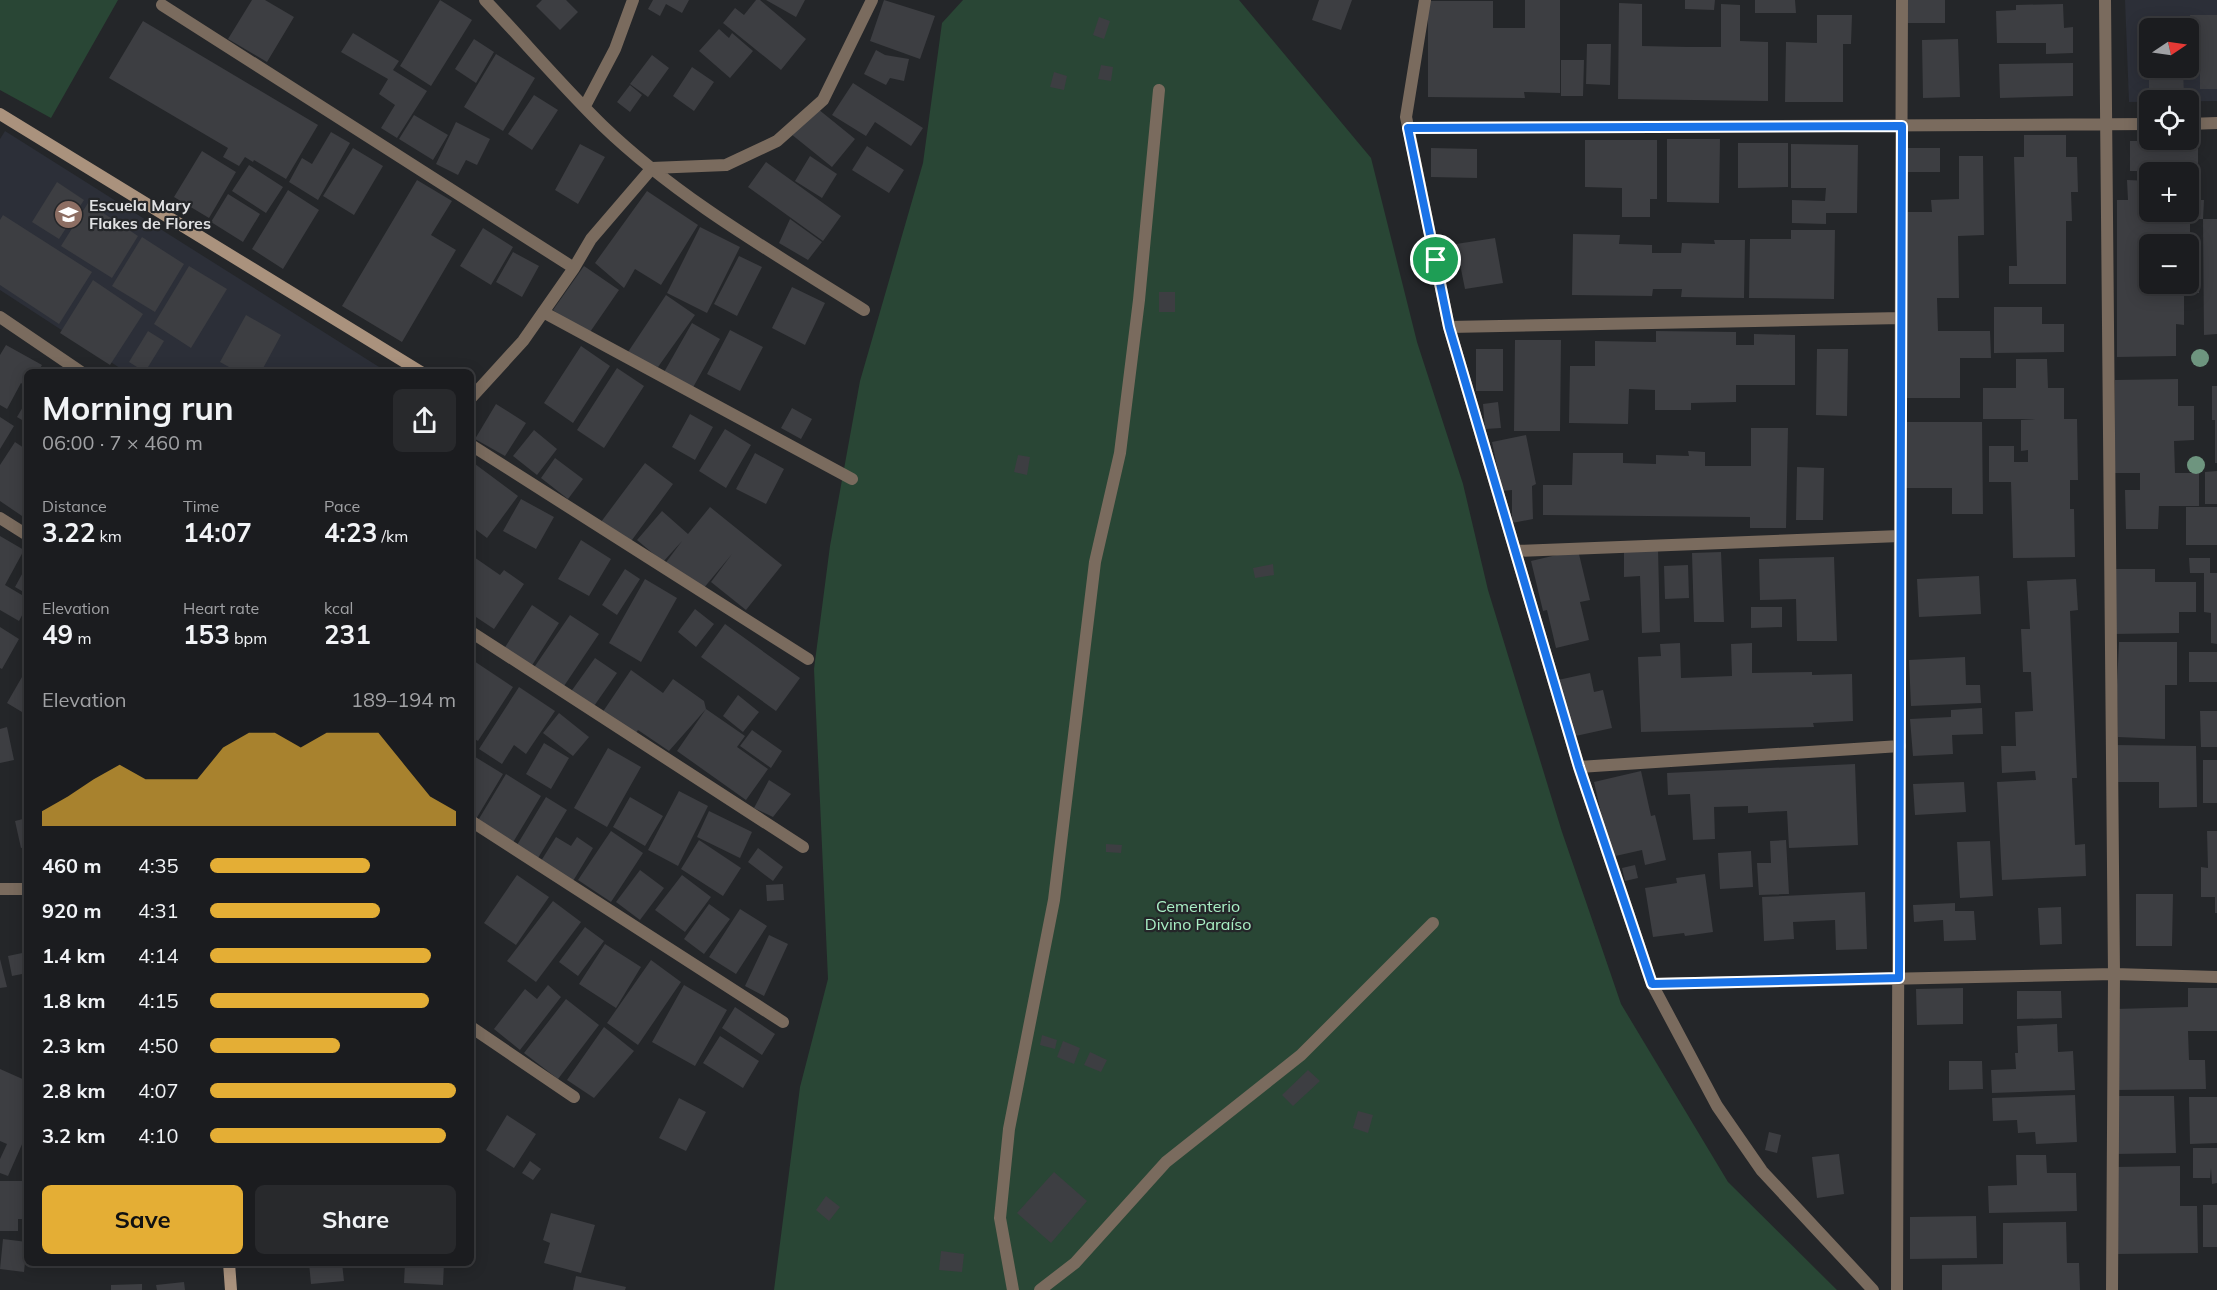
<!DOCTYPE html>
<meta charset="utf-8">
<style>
body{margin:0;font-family:Mulish,sans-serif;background:#28292c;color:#f1f3f6;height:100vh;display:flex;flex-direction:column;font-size:22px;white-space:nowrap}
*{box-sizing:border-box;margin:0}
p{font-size:20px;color:#a0a1a4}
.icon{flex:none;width:33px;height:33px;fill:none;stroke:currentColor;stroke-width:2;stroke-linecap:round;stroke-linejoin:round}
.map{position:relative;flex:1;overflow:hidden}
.details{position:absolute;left:24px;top:369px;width:450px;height:897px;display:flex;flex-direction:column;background:#1b1c1f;border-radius:9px;box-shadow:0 3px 15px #0003,0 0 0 2px #393a3d}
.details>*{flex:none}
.needle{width:39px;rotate:77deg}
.controls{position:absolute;left:2139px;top:18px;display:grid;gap:12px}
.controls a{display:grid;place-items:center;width:60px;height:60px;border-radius:9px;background:#1b1c1f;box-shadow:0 3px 15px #0003,0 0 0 2px #393a3d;font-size:30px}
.pin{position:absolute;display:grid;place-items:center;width:51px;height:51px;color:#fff;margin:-26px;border:3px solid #fff;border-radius:50%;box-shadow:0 2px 6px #0007}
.round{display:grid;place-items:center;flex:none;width:63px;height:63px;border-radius:9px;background:#28292c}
.headline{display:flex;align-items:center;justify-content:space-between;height:102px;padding:0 18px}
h1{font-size:33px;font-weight:700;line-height:45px}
.stats{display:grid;grid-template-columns:repeat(3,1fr);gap:9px;height:102px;padding:6px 18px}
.stats div{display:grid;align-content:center}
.stats b{font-size:26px;font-weight:700}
.stats small{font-size:16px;font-weight:400}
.stats p{font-size:16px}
.chart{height:168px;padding:12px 18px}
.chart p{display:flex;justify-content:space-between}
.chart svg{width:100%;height:108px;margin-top:6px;fill:#e4ae35;opacity:.7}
.button{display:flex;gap:12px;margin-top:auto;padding:12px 18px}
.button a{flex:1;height:69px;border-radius:9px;background:#e4ae35;color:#111;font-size:24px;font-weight:700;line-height:69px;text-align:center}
.button a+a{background:#28292c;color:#f1f3f6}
ul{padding:0 18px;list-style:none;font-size:20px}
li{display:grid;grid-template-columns:96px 72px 1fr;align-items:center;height:45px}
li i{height:15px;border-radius:8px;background:#e4ae35}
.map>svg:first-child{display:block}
.built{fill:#2c2f38;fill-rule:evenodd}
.green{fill:#294635}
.building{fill:#3d3e42}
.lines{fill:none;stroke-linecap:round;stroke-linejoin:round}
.lane{stroke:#7a6b5e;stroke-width:12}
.street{stroke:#7a6b5e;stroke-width:12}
.secondary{stroke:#aa927d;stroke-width:12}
.tree{fill:#6e957f}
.route-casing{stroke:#fff;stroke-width:12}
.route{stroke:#1a73e8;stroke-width:8}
.labels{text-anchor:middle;stroke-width:4.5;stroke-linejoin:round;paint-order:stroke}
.poi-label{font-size:16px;font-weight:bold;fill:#e0e1e3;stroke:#242629;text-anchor:start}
.park-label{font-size:16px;fill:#aaf0c6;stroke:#242629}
</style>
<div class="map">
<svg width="2217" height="1290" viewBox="0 0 2217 1290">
<rect width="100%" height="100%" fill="#242629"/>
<path class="built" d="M2125,0H2217V101L2129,102ZM2150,28H2188V68H2150Z
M5,131L387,372H126L0,290V139Z"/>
<path class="green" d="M0,0H118L51,118L0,90Z
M963,0H1239L1371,158L1417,342L1463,484L1488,590L1562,832L1621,1004L1728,1182L1837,1290H774L800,1087L828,979L814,669L830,546L860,381L923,163L942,23Z"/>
<path class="building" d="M252,0H265L294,17L267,62L228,39Z
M440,0L472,20L431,86L400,66Z
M542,0H566L578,12L560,30L536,6Z
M653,0H689L682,13L666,4L660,16L648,9Z
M756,0H760L806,39L781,70L723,23L735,8L744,15Z
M766,0H805L796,17Z
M884,0L935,16L920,59L870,41Z
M1319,0H1352L1341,30L1312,20Z
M1525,0H1560V93L1524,92L1525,98L1428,97V1H1493V28H1525Z
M1685,0H1715L1714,10L1685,9Z
M1755,0H1795L1796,13H1755Z
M1905,0H1945V23H1905Z
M1619,3L1642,4V46L1688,47H1721V4L1740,5V41L1768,42V101L1618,99Z
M2063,4L2064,28L2073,27V53L2046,54V43H1997L1996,11L2016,10V5Z
M1817,15H1852L1851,44H1843V102H1785L1786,42L1817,43Z
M2190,15H2217V89H2200V61L2192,62Z
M1099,17L1110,21L1104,39L1093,35Z
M143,21L318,125L286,179L254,160L253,162L245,157L239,166L223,157L228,148L109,78Z
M2148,22H2174V28H2148Z
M719,29L729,38L732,33L753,51L730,78L699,51Z
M353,33L399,61L393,70L427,91L397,138L381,128L395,105L379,94L388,79L341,52Z
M474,39L494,52L476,83L455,69Z
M1958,39L1960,97L1923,98L1922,40Z
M1587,44H1611L1610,85L1586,84Z
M876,50L885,55L909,59L904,81L890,78L886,85L864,74Z
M496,54L535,78L503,131L464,107Z
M652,55L669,68L648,97L630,84Z
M1561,60H1584L1583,96H1561Z
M2073,63V96L2000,98L1999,64Z
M1101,65L1113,67L1111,81L1098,79Z
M692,67L714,82L694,111L673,96Z
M2149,68H2183L2184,97L2149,98Z
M1054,72L1067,76L1064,90L1050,87Z
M853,83L923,128L911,146L875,122L866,136L832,115Z
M630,85L642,95L630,112L617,102Z
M534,95L558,110L532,150L508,134Z
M818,109L855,139L832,167L791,134Z
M414,115L448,135L433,160L399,139Z
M456,122L490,139L477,165L466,160L458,175L436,164Z
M331,132L350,143L318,200L289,182L302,158L312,164Z
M2024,135H2066V157H2077L2078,192H2071L2072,221H2066V284H2009V266H2017L2014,157H2024Z
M1667,139H1720L1719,203L1667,202Z
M1585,140H1657V199H1650V217H1622V188L1585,187Z
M2130,141H2198V171H2130Z
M1738,143H1788V187L1738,188Z
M580,144L605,157L578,204L555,190Z
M1791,144L1858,145L1857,213H1826V224L1792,223V200L1825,201L1826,188H1791Z
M867,146L904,170L889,193L852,170Z
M353,148L383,166L354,215L323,196Z
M1431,148L1477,149V178L1431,177Z
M1905,148H1940V172H1905Z
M202,151L236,172L209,218L174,197Z
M810,156L837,174L822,198L795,181Z
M1959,156H1983L1984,235L1958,236L1959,298H1937L1938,331H1990L1991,358H1960V398H1904L1903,212H1932L1931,200L1959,199Z
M766,162L841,216L823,241L748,187Z
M249,165L283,187L266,213L232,191Z
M417,180L452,201L431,235L456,250L402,342L342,306Z
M2127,180L2150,181V212H2188V200H2204L2203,219H2190V244H2150V284H2188V261H2199V293H2184V325L2176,324V356L2117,357V200H2128Z
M57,182L84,200L59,239L32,222Z
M288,190L319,210L283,269L252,249Z
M647,191L698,225L661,285L635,269L624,288L595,263Z
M228,194L260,214L243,242L211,222Z
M88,203L138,236L112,278L61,246Z
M3,215L92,272L59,324L0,285V220Z
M790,219L822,242L808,260L779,243Z
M2203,219H2217V334L2204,335Z
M700,227L740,247L707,313L667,293Z
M483,228L513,247L491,285L460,266Z
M1791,230H1835L1834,299L1749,298L1750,239H1791Z
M1573,234L1620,235L1619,244L1652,245V253H1681L1682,243L1715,244L1714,240H1745L1744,298L1681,297L1682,289H1653L1652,296L1572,295Z
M142,237L184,264L155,312L112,286Z
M1495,238L1503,283L1465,289L1456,244Z
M513,252L539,266L522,297L496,282Z
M739,256L762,267L737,316L714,304Z
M189,266L227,289L191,348L154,324Z
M584,266L619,290L588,335L553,310Z
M93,280L143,314L110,365L60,333Z
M792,287L825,303L805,345L772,328Z
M1159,292H1175V312H1159Z
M666,295L695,315L658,367L626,355Z
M1994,307H2042V324H2064V352L1994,353Z
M246,315L281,335L261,372H238L220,362Z
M692,323L720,339L691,391L663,374Z
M730,330L763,347L740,391L707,374Z
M148,331L164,341L145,372L129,362Z
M1656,331L1736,332V345H1754V334L1795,335V385H1736V402L1691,403V410H1655V390L1629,389L1628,424L1569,423L1570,366H1595V341L1656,342Z
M1515,340H1561L1560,431H1514Z
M6,345L42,365L38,372H27V387L21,383L7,409L0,405V355Z
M581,346L610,366L573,423L544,403Z
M1476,349H1503V391H1476Z
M1817,349H1848L1847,416L1816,415Z
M2016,359H2047L2048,388H2064V419H2077L2078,480H2070V509H2074L2075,557L2013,558L2011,482H1989V446H2014V462H2028V450L2021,451V420L2036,419H1983V388H2016Z
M617,368L644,386L604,448L577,430Z
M2178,379V406H2194V440L2174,441L2175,473H2199V506H2159L2158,529H2126L2125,490H2140V473H2115V380Z
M2212,386H2217V463H2215V420H2212Z
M27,400V423L17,417Z
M1498,402L1501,428L1485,429L1483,404Z
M496,404L526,423L505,456L475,439Z
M792,408L812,419L801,439L781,428Z
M690,414L713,427L695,460L672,447Z
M0,417L14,426L0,449Z
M1901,422H1982L1983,514H1952V488H1901Z
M1751,428H1788L1786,528H1750V517L1543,515V485H1572L1573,453H1623V463L1656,464V455L1689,456L1688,451L1705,452V466H1751Z
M725,429L751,445L726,488L699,471Z
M534,430L557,449L537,475L513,456Z
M1526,435L1536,484L1532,486L1533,519L1512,523V490L1502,491L1492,442Z
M15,442L27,450V509L22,516L0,501V465Z
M755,453L784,469L766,504L736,489Z
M1018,455L1030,457L1027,475L1014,472Z
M555,458L583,479L568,499L541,478Z
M471,461L518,496L487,538L471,526Z
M645,463L673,484L629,544L601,522Z
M1797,467L1824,468L1823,520H1796Z
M2217,471V504H2205V472Z
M521,499L554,517L536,549L503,531Z
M710,507L782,565L746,610L711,582L732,554L703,589L664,565L682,541L663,562L637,540L662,511L688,534Z
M2186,507H2217V545H2186Z
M0,536L24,550L5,585L27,598V606L19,621L0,610Z
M581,540L611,559L589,596L558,579Z
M1658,549L1660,632L1642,633L1640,576L1624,577V550Z
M1578,550L1590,600L1580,602L1589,640L1556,648L1547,610L1543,611L1531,561Z
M1721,552L1724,622H1694L1692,553Z
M471,555L500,575L504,570L524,584L494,629L473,615L471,618Z
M1834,557L1837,641H1797L1796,599L1760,600L1759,559Z
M2189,558H2210V573H2217V644L2211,643V613L2204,612V573H2190Z
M1273,564L1274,575L1255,578L1253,568Z
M27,565V594L15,587Z
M1688,565L1689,598L1665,599L1664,566Z
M625,569L640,579L617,615L602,605Z
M2112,569H2155V582H2196V612H2179V633L2113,634Z
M1979,576L1981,614L1919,617L1917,579Z
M645,579L677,598L641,662L609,643Z
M2076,579L2078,610L2070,611L2077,778H2072L2075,845L2085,844L2086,876L2002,880L1997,782L2036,780L2035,771L2002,773L2001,746H2016L2015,712L2033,711L2031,672H2023L2021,629H2030L2027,581Z
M532,605L559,623L529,670L502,652Z
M1751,607H1782V627L1751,628Z
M695,609L714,624L696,647L678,632Z
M570,615L599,634L562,689L533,669Z
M725,624L800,678L776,711L701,657Z
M0,627L19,639L2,669L0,668Z
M2119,642H2177V685H2165V739L2118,737L2117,685Z
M1680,643L1681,678L1732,676L1731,644L1752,643V673L1812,672V675L1852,674L1853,721L1813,723L1814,727L1641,732L1638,657L1661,656L1660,644Z
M2189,652H2217V682H2189Z
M1965,657L1966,685H1980L1981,703L1911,706L1909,660Z
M595,658L617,673L592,709L570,693Z
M471,659L513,687L478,741L471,737Z
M631,670L663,693L673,679L704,701L706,709L745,736L737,747L768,769L746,800L677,751L706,709L669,751L638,730L634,736L602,713Z
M1590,673L1594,692L1603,690L1612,728L1571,737L1558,680Z
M22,677L27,680V715L7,703Z
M519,687L555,711L526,754L514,745L502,764L479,749Z
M738,695L759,712L743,732L723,716Z
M1982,708L1983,734L1952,735L1953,754L1913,756L1910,719L1951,717V710Z
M2200,711H2217V747H2201Z
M559,713L589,737L573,756L543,733Z
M7,727L14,760L0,763V729Z
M752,730L782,751L771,768L740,746Z
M544,743L569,758L551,789L526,774Z
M2114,745L2196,746L2197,807L2159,808V782H2115Z
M608,748L641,767L607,827L574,808Z
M472,755L503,774L476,819L471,816Z
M2203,760H2217V803H2203Z
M1855,764L1858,845L1789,848L1787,811L1748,813V806L1714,807L1715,839L1693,840L1690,794L1668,795L1667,773Z
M1641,771L1651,816L1655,815L1666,860L1645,865L1642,850L1611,857L1594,782Z
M506,774L541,796L512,844L477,822Z
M769,780L791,794L773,817L754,808Z
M1964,782L1966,812L1915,815L1913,784Z
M679,791L708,806L678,866L648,850Z
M546,797L567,810L538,858L517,845Z
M630,797L663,816L645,846L613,827Z
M709,811L752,832L740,858L697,837Z
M27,818V847L21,848L15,821Z
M611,831L643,853L611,902L578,880Z
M2207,831H2217V913H2215V897H2201V867L2208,868Z
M556,837L571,846L577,837L593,848L573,881L541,861Z
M699,840L741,868L723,896L681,869Z
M1786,840L1789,894L1759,895L1757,863H1771L1770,841Z
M1990,841L1993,896L1960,898L1957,842Z
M1106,844L1122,845L1121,853L1106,852Z
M758,848L783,867L773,881L748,862Z
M1751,851L1753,887L1720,889L1718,853Z
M1635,865L1638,878L1625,881L1622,868Z
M640,870L664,888L640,920L616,902Z
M1705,874L1713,932L1685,936L1684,933L1653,937L1645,888L1677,883L1676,878Z
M517,875L549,897L516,945L484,923Z
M682,875L711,897L685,932L655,910Z
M783,884L784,900L767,901L766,885Z
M1865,892L1867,949L1836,950L1835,920L1793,922L1794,939L1764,941L1762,897Z
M2136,894H2173L2172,946H2136Z
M553,901L581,922L536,982L507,961Z
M1955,903V911H1974L1976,940L1944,941L1943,920L1914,922L1913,905Z
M709,904L730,919L704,954L684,939Z
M2061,907L2062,944L2040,945L2038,908Z
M740,909L767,926L736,974L709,957Z
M585,927L604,941L578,976L559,962Z
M769,935L788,944L764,996L745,986Z
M605,944L641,967L616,1008L579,984Z
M27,952V973L12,976L8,956Z
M0,959L7,987L0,988Z
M651,960L681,982L638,1045L607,1023Z
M548,985L561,997L520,1050L494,1029L525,989L537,999Z
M684,985L727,1010L695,1066L652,1042Z
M1963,988V1024L1917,1025L1916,989Z
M2188,988H2217V1031H2188L2189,1060H2205L2206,1089L2116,1090L2115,1009L2188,1007Z
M2017,991H2061L2062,1018L2017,1019Z
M566,999L599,1025L558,1079L524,1053Z
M735,1007L775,1034L762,1055L722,1028Z
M2057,1024L2058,1052L2073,1051L2075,1090L1992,1093L1991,1070L2016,1069L2015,1053H2018L2017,1026Z
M604,1027L634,1051L594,1098L567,1080Z
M1042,1035L1057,1040L1055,1049L1040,1045Z
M720,1036L759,1061L743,1088L703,1063Z
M1063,1041L1080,1048L1074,1064L1057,1057Z
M1090,1052L1107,1060L1101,1072L1084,1065Z
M1949,1061H1982L1983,1089L1949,1090Z
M0,1069L27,1081V1133L8,1176L0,1173V1159L7,1144L0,1141Z
M1308,1070L1320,1081L1293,1106L1282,1095Z
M2075,1095L2077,1142L2036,1144L2035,1132L2018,1133L2017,1120L1993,1121L1992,1098Z
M2117,1096H2174L2176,1153L2114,1154Z
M2189,1097H2217V1143L2190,1144Z
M679,1098L706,1112L686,1151L659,1138Z
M1358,1111L1373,1115L1368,1133L1353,1128Z
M507,1115L536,1134L514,1168L486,1150Z
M1769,1132L1781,1135L1777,1153L1765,1150Z
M2193,1148H2217V1183L2212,1184L2211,1168L2210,1178H2193Z
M1839,1154L1844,1194L1817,1198L1812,1157Z
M2016,1155H2046L2047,1173H2076L2077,1211L1989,1213L1988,1186L2017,1185Z
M530,1161L541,1169L533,1180L522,1173Z
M2180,1166V1206H2197L2198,1253L2117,1254L2115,1167Z
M1054,1172L1087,1201L1051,1243L1017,1213Z
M0,1181H27V1219H18V1231H0Z
M826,1196L840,1207L829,1221L816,1210Z
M2203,1205H2217V1247H2203Z
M551,1213L595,1225L581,1273L544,1263L550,1243L543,1240Z
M1976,1216L1977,1258L1910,1259V1217Z
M2066,1222L2067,1263H2079L2080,1290H1942V1265L2003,1264V1223Z
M3,1239L27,1242L24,1272L0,1269Z
M941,1251L964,1254L962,1272L939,1270Z
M77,1263H110V1267L77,1268Z
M309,1263H342L344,1281L311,1284Z
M405,1263H444L443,1285L404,1283Z
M576,1276L626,1287L625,1290H573Z
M184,1282L185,1290H157L156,1285Z
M142,1284V1290H111V1285Z"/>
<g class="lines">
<path class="lane" d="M1013,1290L1000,1218L1009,1129L1054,900L1095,562L1120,453L1139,300L1159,90
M1040,1290L1075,1263L1166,1162L1301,1055L1433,923"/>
<path class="street" d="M485,0C524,41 563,87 603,126C680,200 774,253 864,310
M1425,0L1406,117L1449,327L1579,767L1652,984L1717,1106L1762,1171L1873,1290
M2105,0L2114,974L2112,1290
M162,5L574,268
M585,106L615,49L633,0
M2188,124L2217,123
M1408,128L2150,124
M543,312L852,479
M0,317L81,372
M1449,327L1901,318
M471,398L523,341L574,268L591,239L652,168L726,165L777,141L823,100L872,0
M471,445L808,659
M0,518L27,535
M1516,551L1900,536
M471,632L803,847
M1579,767L1900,746
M471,821L783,1022
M0,889H27
M1652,984L2114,974L2217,977
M471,1027L574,1097
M1897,1290L1902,0"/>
<path class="secondary" d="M0,114L421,372
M229,1263L231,1290"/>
</g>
<g class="tree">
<circle cx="2200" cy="358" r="9"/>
<circle cx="2196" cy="465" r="9"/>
</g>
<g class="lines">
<defs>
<path id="route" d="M1902,126L1899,978L1652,984L1579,767L1449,327L1408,128Z"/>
</defs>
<use href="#route" class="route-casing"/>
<use href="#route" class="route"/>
</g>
<defs>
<symbol id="school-disc" viewBox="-11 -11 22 22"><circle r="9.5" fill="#8d6e63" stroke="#242629"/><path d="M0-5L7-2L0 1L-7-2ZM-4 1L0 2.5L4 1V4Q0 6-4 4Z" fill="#fff"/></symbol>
</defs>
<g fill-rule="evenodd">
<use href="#school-disc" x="52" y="198" width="33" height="33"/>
</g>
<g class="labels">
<g class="poi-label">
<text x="89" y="211">Escuela Mary<tspan x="89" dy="18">Flakes de Flores</tspan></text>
</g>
<g class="park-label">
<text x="1198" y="912">Cementerio<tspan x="1198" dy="18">Divino Paraíso</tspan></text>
</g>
</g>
</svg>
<div class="controls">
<a><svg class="needle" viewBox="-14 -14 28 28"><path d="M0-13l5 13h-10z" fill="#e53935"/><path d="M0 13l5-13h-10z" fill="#a0a1a4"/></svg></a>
<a><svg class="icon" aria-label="locate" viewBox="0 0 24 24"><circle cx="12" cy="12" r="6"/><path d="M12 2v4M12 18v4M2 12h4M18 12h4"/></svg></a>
<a>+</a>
<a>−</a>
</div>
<div class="pin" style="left:1436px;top:260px;background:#1e9e55"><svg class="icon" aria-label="arrive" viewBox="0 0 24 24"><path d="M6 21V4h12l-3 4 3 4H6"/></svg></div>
<section class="details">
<div class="headline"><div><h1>Morning run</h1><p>06:00 · 7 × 460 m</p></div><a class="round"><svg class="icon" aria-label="share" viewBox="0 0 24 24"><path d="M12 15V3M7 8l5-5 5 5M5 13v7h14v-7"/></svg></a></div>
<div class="stats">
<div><p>Distance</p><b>3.22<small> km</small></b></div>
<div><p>Time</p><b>14:07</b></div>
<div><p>Pace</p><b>4:23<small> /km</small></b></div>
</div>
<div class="stats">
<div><p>Elevation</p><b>49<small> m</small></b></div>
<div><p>Heart rate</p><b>153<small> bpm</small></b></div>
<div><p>kcal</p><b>231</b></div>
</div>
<div class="chart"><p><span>Elevation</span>189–194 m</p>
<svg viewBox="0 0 160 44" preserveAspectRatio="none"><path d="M0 44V38L10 32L20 25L30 19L40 25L50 25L60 25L70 12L80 6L90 6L100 12L110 6L120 6L130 6L140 19L150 32L160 38V44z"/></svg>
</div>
<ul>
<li><b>460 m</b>4:35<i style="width:65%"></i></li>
<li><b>920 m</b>4:31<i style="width:69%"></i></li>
<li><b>1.4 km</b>4:14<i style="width:90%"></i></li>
<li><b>1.8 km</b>4:15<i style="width:89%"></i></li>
<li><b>2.3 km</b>4:50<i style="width:53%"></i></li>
<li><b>2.8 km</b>4:07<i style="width:100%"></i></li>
<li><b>3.2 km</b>4:10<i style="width:96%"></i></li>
</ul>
<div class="button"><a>Save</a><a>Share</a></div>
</section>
</div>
